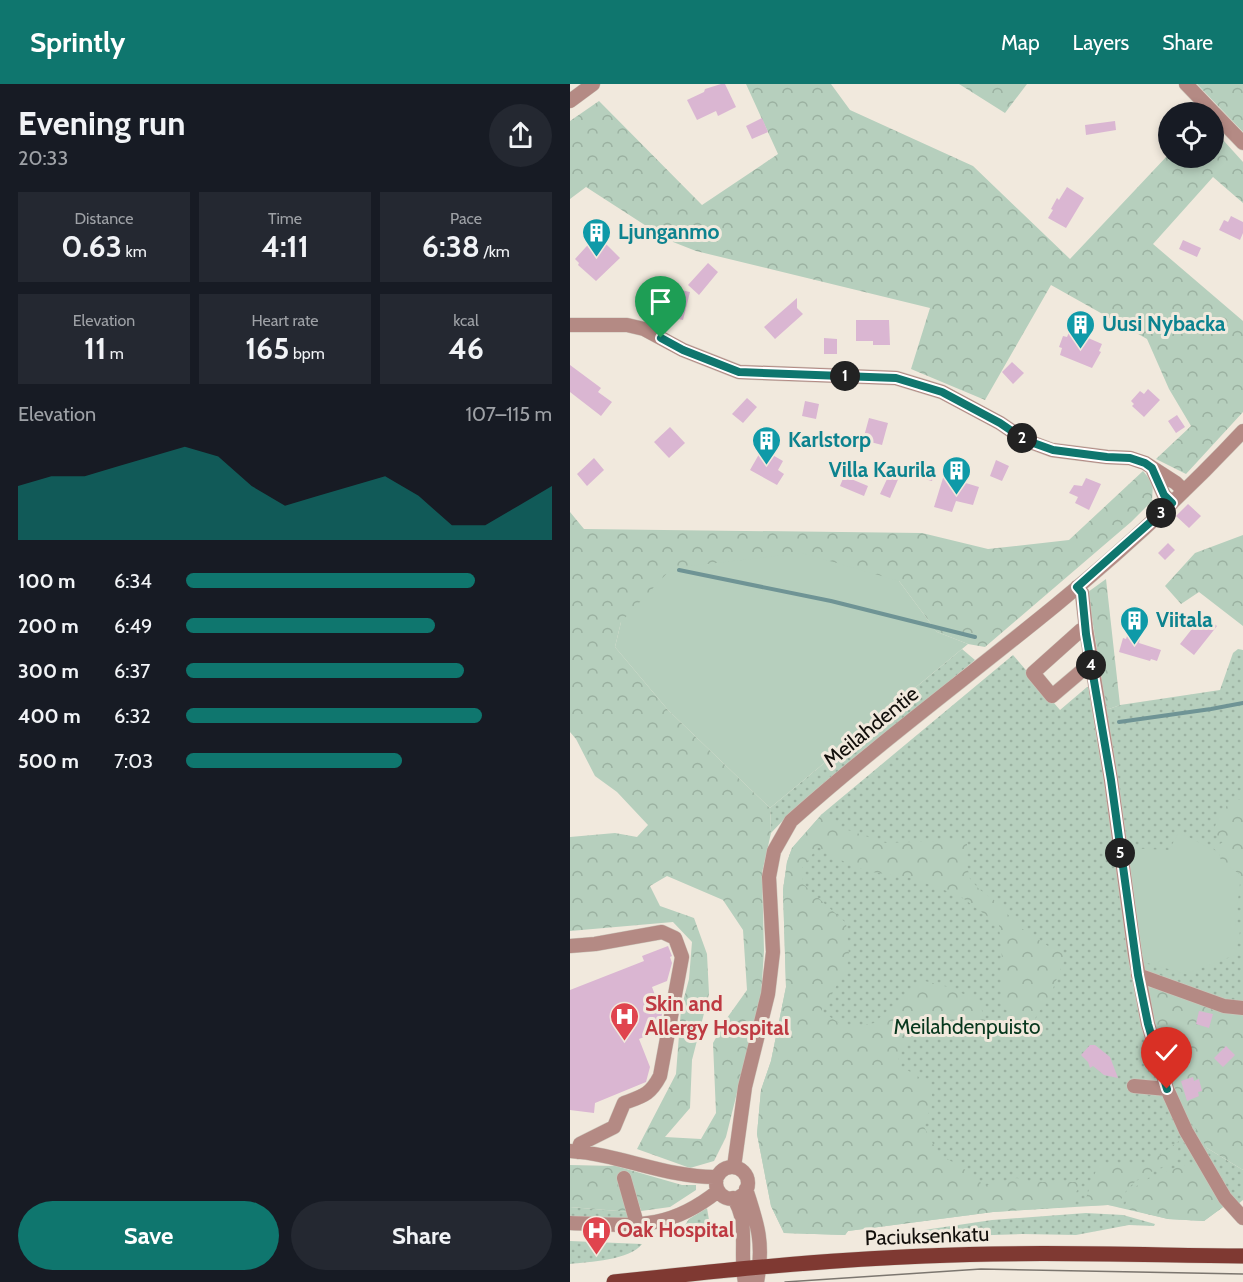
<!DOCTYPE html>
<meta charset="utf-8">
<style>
body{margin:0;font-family:Cabin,sans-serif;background:#242831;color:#f1f3f6;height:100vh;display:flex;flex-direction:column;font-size:22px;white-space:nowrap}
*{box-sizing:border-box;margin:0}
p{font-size:20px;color:#9ea1a6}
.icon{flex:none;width:33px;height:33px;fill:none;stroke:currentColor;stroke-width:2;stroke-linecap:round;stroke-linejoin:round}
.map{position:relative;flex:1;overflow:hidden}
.sheet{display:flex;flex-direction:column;background:#171b24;width:570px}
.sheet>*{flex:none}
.buttons{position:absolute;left:588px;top:18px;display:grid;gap:12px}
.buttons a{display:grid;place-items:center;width:66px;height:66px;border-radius:50%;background:#171b24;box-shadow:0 3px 9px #0003;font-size:30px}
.pin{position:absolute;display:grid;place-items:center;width:51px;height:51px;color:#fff;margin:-62px -26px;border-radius:50% 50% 50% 0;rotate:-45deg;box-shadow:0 0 6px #0007}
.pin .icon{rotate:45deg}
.km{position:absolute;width:30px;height:30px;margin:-15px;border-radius:50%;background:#222;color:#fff;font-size:16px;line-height:30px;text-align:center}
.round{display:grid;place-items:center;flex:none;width:63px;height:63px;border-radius:32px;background:#242831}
.overview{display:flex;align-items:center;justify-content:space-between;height:102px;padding:0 18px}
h1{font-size:33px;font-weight:700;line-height:45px}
.figures{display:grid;grid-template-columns:repeat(3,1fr);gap:9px;height:102px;padding:6px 18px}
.figures div{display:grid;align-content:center;border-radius:0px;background:#242831;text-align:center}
.figures b{font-size:30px;font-weight:700}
.figures small{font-size:16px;font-weight:400}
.figures p{font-size:16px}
.chart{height:168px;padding:12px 18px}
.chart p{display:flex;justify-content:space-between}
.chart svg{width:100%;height:108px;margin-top:6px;fill:#0f766e;opacity:.7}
.primary-button{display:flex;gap:12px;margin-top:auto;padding:12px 18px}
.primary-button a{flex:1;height:69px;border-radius:36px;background:#0f766e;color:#fff;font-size:24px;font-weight:700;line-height:69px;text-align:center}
.primary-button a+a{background:#242831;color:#f1f3f6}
ul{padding:0 18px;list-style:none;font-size:20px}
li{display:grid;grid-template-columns:96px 72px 1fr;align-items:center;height:45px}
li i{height:15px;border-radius:8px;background:#0f766e}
header{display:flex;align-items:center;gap:36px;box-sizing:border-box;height:84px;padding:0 30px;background:#0f766e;color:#fff}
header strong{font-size:28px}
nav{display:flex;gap:33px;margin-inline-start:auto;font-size:21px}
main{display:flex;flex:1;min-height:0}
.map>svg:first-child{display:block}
.grass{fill:url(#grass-dots)}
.forest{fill:url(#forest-crowns);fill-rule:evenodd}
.garden{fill:#b6cfbd}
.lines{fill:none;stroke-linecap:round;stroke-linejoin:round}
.stream{stroke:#6f9495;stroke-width:4}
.building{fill:#dab6d2}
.minor-casing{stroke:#cdc6bb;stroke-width:15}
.major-casing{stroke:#cdc6bb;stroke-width:16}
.minor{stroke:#b48a84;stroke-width:14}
.major{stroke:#7f3932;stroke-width:15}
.tram{stroke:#7c766f;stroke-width:1.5}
.route-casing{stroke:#fff;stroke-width:12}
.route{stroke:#0f766e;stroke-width:8}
.labels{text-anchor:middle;stroke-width:6;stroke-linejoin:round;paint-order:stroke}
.culture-label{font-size:21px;font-weight:bold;fill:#0d838f;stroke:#f1e9dd;text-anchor:start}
.street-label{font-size:21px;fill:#120f0b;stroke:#f1e9dd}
.health-label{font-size:21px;font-weight:bold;fill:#be3a42;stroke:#f1e9dd;text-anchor:start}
.park-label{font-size:21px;fill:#07371d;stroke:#f1e9dd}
</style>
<header>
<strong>Sprintly</strong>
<nav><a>Map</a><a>Layers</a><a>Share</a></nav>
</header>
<main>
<section class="sheet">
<div class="overview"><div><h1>Evening run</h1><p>20:33</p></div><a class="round"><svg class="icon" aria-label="share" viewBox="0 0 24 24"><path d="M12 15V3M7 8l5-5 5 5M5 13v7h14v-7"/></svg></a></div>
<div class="figures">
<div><p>Distance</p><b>0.63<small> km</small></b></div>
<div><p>Time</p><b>4:11</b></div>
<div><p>Pace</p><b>6:38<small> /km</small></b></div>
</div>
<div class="figures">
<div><p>Elevation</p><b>11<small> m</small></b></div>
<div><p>Heart rate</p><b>165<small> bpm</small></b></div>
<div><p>kcal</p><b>46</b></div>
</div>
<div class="chart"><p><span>Elevation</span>107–115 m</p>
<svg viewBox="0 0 160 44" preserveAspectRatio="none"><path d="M0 44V22L10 18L20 18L30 14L40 10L50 6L60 10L70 22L80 30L90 26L100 22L110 18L120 26L130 38L140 38L150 30L160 22V44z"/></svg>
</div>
<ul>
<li><b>100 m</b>6:34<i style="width:79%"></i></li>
<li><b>200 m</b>6:49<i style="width:68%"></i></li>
<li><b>300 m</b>6:37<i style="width:76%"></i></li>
<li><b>400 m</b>6:32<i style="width:81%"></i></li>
<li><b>500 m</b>7:03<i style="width:59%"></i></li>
</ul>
<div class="primary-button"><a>Save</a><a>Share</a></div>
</section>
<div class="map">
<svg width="673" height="1198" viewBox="0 0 673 1198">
<defs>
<pattern id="grass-dots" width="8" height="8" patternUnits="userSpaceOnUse" patternTransform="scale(1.5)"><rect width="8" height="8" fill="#b6cfbd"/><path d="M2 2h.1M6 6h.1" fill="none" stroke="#9bb1a1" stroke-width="1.8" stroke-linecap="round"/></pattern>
<pattern id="forest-crowns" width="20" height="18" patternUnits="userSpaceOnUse" patternTransform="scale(1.5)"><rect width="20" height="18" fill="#b6cfbd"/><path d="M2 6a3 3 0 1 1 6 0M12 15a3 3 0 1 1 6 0" fill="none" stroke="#9bb1a1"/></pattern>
</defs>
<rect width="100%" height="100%" fill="#f1e9dd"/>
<path class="grass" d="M392,565L405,576L221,728L201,749L200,724Z
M668,565L673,566V921L576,890L586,945L637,1064L673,1086V1116L667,1121L651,1118L653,1123L634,1137L598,1135L538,1121L423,1128L278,1147L275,1151L214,1149L201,1122L187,1050L191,1006L201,977L216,903L213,806L217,778L222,764L252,730L443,571L490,626L517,603H532L539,625L550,621L650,606L663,569Z
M0,1123L60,1128L59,1135L0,1132Z
M137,1124L141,1148L116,1147L113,1144L119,1135Z
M516,1129L553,1131L585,1140L584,1142L559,1141L506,1151L452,1150L293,1155L422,1136Z
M0,1157L72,1160C61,1176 18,1178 0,1180Z"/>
<path class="forest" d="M176,0H261L280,26L403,82L500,175L598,71V74H644V46L673,78V119L643,93L583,160L673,237V328L616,390L586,375L621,342L599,305L577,255L481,201L415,316L341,285L360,224L126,167L98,156L16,103L0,115V37L29,17L132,121L208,70Z
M389,0H457L435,29Z
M627,0H673V48Z
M573,387L583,399L582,417L561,438L415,563L398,560L367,548L329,497L51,538L45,563L98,626L200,724L201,749L192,789L194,867L191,912L156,1053L144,1077L120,1084L67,1065L106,990L111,925L119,895L122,858L103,838L0,847V753L45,749L67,753L78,741L47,708L25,692L6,655L0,648V428L14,445L352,449L418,465L499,456ZM97,792L153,816L173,846L177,906L157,934L143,959L146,1029L131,1055L95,1053L120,1024L122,976L139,910L137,870L124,834L90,822L80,802Z
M673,451V542L629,508L611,520L595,502L625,469Z
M536,495L550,621L539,625L535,618L518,508Z
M662,716H673V801L670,800L671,791L651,778L649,769L643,764L653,758L644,748C646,734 653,726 662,716Z
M252,730L269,743L316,759L397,756V782L400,795L409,805L425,817L451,844L478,862L496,871L482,907L461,941L433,924V885L429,841L390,812L342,794L302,788L280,781L248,763L232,784L233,800L276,839L279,871L276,886L251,927L277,944L304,939L351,896L378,903L411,918C411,937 422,940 436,951L359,949L340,953L328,966L329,981L357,998L364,1017L353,1041L368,1069L402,1090L414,1102L447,1094L461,1098H505L513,1090L508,1105L498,1123L423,1128L278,1147L275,1151L214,1149L201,1122L187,1050L191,1006L201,977L216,903L213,806L217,778L222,764Z
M578,903L590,904L673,931V1086L637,1064L608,1015L586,945Z
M609,1057L607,1077C579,1089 560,1093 548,1122L538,1121L513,1122L528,1081L578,1080Z
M628,1078L653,1123L634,1137L598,1135L554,1124C556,1119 557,1114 559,1110C567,1095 612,1081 628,1078Z
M0,1081L46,1082L112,1101H126V1106L100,1123L71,1127L60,1091L49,1090L60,1128L0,1123Z"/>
<path class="garden" d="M232,469L329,497L367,548L398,560L200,724L98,626L45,563L51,538L102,484Z
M609,748L649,769L651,778L671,791L665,841L671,843L665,871L616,890L570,877L554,764L599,766Z"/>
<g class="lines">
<path class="stream" d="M109,486L261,517L405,553
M549,638L641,625L673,619"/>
</g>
<path class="building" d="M151,0H155L166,23L148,32L146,27L127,36L117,16L134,8L135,5Z
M192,34L198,48L182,55L176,42Z
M545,37L546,46L516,51L515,41Z
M497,103L514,114L496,144L478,134L483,126L481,125L487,114L489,116Z
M661,132L673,138V149L670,156L649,146L654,136L658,138Z
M26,152L29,155L30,154L50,174L26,197L8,181L9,179L5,175Z
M613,156L631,164L627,173L609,165Z
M138,179L148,188L129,211L118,201Z
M106,205L120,208L113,236L90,231L92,221L102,224Z
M227,214V224L233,230L205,255L194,243Z
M286,236H319L320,261H303V257H286Z
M500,246L532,260L529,267L531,268L522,284L490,271L492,264L489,263L493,252L497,253Z
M254,254L267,255V270H254Z
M442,278L454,289L443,300L432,288Z
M0,281L31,304L28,308L42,318L31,332L0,308Z
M578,305L590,316L574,333L562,322L564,320L561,317L570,307L574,310Z
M177,314L187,323L173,339L162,330Z
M235,317L249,320L246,335L232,332Z
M607,331L615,343L606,349L598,337Z
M299,334L318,339L312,361L293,356Z
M100,343L115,359L99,374L84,358Z
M192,365L213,377L208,386L214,390L207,401L180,386Z
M24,374L34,386L17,402L7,390Z
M426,376L439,382L432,397L420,392Z
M324,380L333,384L320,414L310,410Z
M350,383L365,387L362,397L347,393Z
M274,392L298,402L294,412L270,402Z
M384,392L389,397L409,403L403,421L386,417L382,428L364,423L373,394Z
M516,394L531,400L519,426L505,419L508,413L499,409L504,401L512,402Z
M618,420L631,432L619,444L606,432Z
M598,459L605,466L595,476L588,469Z
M633,531L647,542L624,571L610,560Z
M557,552L570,555L569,559L591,566L587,577L581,575L580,577L549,568L553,554L556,555Z
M98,862L102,872L100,873L102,879L97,897L82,903L92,930L88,947L69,955L80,983L76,998L25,1019L24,1029L0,1026V906L74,877L72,872Z
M629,927L643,930L639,944L626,940Z
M520,961H525L540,973L548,994L534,991L523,982L520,984L518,978L511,971Z
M656,962L665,971L653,983L644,974Z
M623,993L624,997L629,995L632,1007L628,1008L629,1012L617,1017L611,997Z"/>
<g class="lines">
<defs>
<path id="minor" d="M616,0L643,28
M0,17L23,0
M644,29L673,59
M0,241H57L74,245L113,266L169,288L326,294L372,308L430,339L455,356L482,366L537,373L560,374L575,379L606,399L614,407
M582,384L594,411L602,419
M507,503L512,509L516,545L541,696L565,871L578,940L597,1005L616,1047L655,1114L673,1134
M516,545L511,546L463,589L482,612L515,584L522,581
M0,862L25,860L92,848L105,854L112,873L90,992C80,1011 73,1012 54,1019L44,1043L10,1060L8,1068
M568,891L654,922L673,924
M564,1002L597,1005
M0,1067C50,1070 97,1094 147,1093
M164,1083L175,1003L198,910L203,868L199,793L204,767L221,737C306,661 398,593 486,521C552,467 615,409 673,347
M146 1099a16 16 0 1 1 32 0a16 16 0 1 1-32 0Z
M54,1094L67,1140
M176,1105C188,1141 194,1160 187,1198
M163,1114C180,1136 169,1172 175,1198
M0,1139C62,1141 97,1148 148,1107"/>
<path id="major" d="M44,1198C147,1187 251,1176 355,1172C461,1167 567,1171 673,1172"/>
</defs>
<use href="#minor" class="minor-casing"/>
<use href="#major" class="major-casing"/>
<use href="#minor" class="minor"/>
<use href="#major" class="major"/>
<path class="tram" d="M215,1198L411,1185L673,1190"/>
</g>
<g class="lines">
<defs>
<path id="route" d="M91,254L113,266L169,288L326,294L372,308L430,339L455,356L483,366L537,373L560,374L575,379L582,384L594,411L602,419L507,503L512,509L516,550L541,696L568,891L578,940L597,1005"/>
</defs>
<use href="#route" class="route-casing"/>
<use href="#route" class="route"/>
</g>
<defs>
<symbol id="building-pin" viewBox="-11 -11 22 30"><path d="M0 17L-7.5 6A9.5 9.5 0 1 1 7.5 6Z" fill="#0f9aa8" stroke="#f1e9dd"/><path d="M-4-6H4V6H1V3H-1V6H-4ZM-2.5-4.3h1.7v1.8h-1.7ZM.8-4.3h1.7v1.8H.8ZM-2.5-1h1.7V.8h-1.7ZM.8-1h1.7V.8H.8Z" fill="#fff"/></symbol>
<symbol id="hospital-pin" viewBox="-11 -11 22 30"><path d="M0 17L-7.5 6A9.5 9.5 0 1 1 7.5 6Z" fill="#e0444e" stroke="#f1e9dd"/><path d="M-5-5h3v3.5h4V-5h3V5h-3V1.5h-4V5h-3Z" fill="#fff"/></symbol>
</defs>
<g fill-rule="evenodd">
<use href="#building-pin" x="10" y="132" width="33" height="45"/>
<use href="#building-pin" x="494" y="224" width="33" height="45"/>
<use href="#building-pin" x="180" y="340" width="33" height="45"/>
<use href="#building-pin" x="370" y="370" width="33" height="45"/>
<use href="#building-pin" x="548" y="520" width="33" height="45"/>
<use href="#hospital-pin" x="38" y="916" width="33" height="45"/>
<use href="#hospital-pin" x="10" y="1130" width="33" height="45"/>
</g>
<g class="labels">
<g class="culture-label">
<text x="48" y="155">Ljunganmo</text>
<text x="532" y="247">Uusi Nybacka</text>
<text x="218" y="363">Karlstorp</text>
<text x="366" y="393" text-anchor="end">Villa Kaurila</text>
<text x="586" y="543">Viitala</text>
</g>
<g class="street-label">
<text transform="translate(301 643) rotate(-39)" y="7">Meilahdentie</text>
<text transform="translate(357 1152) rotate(-2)" y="7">Paciuksenkatu</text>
</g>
<g class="health-label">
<text x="75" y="927">Skin and<tspan x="75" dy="24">Allergy Hospital</tspan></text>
<text x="47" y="1153">Oak Hospital</text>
</g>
<g class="park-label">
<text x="397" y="950">Meilahdenpuisto</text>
</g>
</g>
</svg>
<div class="buttons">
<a><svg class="icon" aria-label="locate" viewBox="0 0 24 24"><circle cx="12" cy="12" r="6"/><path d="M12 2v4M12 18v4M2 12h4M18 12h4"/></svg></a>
</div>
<div class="pin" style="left:91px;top:254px;background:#1e9e55"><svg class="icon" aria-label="arrive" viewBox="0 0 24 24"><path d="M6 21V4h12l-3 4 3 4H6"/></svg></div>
<div class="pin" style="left:597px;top:1005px;background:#d93025"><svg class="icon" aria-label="check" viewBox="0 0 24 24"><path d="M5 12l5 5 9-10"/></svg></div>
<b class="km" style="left:275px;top:292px">1</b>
<b class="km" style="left:452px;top:354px">2</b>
<b class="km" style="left:591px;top:429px">3</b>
<b class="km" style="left:521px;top:581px">4</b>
<b class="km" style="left:550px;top:769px">5</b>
</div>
</main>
